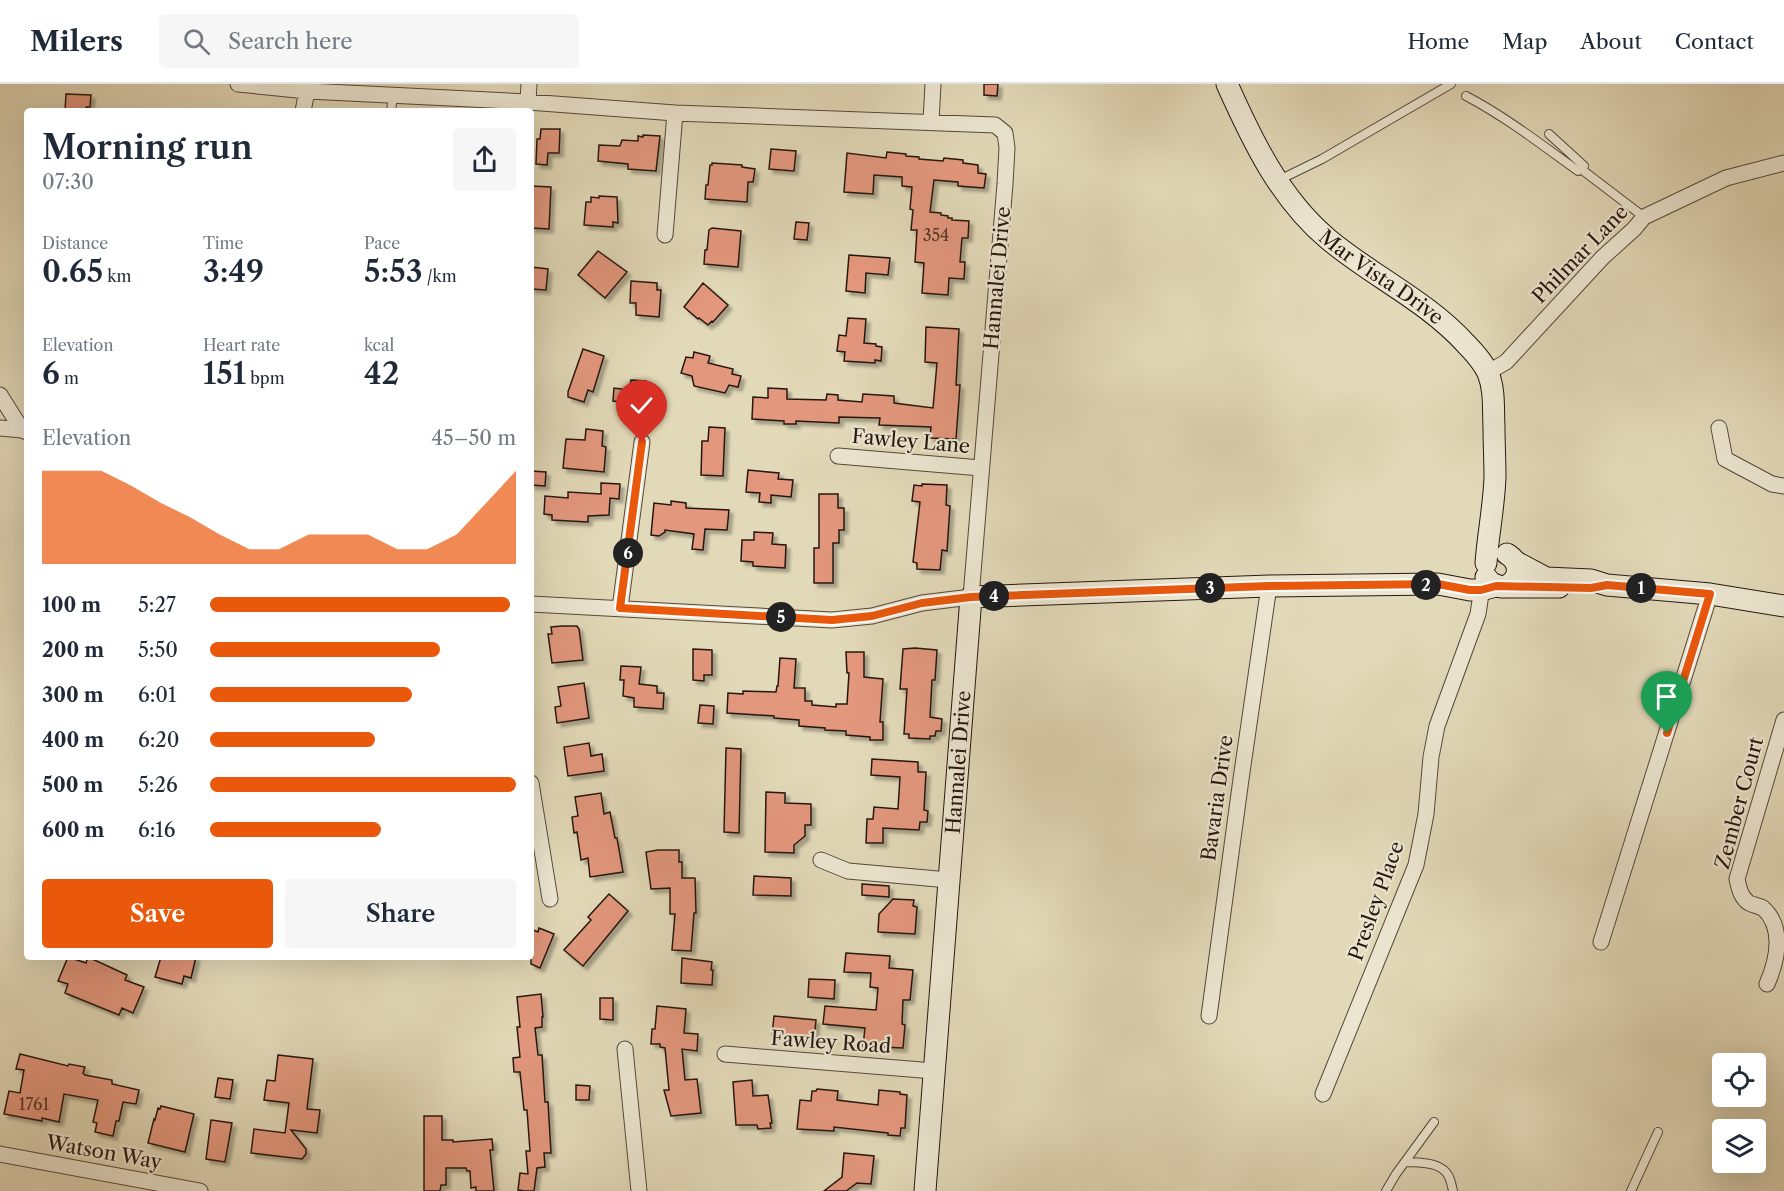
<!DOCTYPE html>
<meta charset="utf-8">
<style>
body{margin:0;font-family:"Libre Caslon Text",serif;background:#f6f6f7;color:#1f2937;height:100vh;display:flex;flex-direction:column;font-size:22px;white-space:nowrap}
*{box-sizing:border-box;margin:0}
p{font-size:20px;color:#747a83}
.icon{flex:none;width:33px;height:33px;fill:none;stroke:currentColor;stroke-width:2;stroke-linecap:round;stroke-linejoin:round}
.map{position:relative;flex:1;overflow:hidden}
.drawer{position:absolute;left:24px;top:24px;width:510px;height:852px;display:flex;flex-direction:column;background:#fff;border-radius:6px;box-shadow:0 6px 24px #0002}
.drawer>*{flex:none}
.buttons{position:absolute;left:1712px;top:969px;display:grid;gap:12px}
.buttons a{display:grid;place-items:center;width:54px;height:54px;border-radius:6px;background:#fff;box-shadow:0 6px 24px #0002;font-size:30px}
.pin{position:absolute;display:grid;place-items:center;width:51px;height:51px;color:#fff;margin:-62px -26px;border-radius:50% 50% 50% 0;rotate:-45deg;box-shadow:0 0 6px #0007}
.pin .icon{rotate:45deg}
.km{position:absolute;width:30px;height:30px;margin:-15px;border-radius:50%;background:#222;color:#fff;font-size:16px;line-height:30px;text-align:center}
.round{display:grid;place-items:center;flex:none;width:63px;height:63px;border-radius:6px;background:#f6f6f7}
.headline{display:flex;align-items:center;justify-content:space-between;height:102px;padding:0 18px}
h1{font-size:33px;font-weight:600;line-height:45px}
.figures{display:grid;grid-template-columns:repeat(3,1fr);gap:9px;height:102px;padding:6px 18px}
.figures div{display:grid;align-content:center}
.figures b{font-size:30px;font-weight:600}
.figures small{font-size:16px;font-weight:400}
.figures p{font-size:16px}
.chart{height:168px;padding:12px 18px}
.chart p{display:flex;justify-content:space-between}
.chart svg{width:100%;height:108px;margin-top:6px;fill:#ea580c;opacity:.7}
.cta{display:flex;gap:12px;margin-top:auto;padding:12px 18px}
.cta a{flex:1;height:69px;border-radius:6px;background:#ea580c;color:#fff;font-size:24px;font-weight:600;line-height:69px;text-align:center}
.cta a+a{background:#f6f6f7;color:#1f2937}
ul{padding:0 18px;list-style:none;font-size:20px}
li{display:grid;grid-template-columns:96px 72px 1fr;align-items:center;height:45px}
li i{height:15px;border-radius:8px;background:#ea580c}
header{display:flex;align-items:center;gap:36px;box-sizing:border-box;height:84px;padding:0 30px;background:#fff;border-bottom:2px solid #e0e1e3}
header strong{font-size:28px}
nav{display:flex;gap:33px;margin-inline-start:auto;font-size:21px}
.search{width:420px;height:54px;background:#f6f6f7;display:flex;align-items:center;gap:15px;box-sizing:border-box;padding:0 21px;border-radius:6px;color:#747a83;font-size:22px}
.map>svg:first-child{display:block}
.building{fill:#e3977d;stroke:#271710;stroke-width:1.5;filter:url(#shadow)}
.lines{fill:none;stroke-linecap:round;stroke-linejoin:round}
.lane-casing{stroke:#56483a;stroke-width:10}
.street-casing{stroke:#56483a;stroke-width:17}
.secondary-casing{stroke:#271710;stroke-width:23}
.lane{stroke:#ece6d1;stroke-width:8}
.street{stroke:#ece6d1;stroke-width:15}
.secondary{stroke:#ece6d1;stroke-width:21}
.route-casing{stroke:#fff;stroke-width:12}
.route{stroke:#ea580c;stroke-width:8}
.labels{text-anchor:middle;stroke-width:4.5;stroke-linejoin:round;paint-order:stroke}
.number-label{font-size:16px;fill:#56372b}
.street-label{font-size:20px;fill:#271710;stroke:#ece6d1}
</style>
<header>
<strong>Milers</strong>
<div class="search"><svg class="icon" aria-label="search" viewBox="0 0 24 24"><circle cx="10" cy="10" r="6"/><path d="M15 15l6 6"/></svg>Search here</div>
<nav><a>Home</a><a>Map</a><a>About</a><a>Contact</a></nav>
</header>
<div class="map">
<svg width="1784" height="1107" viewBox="0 0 1784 1107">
<defs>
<filter id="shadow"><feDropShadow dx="4" dy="4" stdDeviation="1.5" flood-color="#0004"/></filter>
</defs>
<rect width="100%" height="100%" fill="#e2d9b8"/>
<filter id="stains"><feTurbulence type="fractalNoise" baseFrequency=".00333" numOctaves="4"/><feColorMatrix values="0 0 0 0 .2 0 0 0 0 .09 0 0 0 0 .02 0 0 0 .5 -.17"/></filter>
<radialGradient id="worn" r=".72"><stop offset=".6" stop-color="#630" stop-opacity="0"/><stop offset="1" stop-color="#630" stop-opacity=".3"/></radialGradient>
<path class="building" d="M984,0H998L997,12L984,11Z
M66,10L91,11L90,23H86V27H65Z
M541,45H560L559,69H548L547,81L536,80L537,55H540Z
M643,51L660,52L656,87L628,85V80L598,77L599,61L620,62L622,56L638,57V52L643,53Z
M771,65L796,67L794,87L769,85Z
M887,68L906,70V72L919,73V75L943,77L944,74L963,76V79L978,81V89L986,90L984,104L958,102V98L934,96L930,128L941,129V131L948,132V134H952V136L969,137L968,154H962L960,178H965L964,195L949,194L948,211L922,209L924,179L915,178L917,146H911L913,126L910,125L912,103L902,102V93L874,91L873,110L844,108L847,69L886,74Z
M712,79L742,81V83L755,85L753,98H748L747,118L705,115L706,101H708L710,81H712Z
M531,102L551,103L549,145L531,144Z
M599,112L617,113L618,139L613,138V143L584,141L586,118H591V113L599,114Z
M796,138L809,139L807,156L794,155Z
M712,144L741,147L738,183L704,180L705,166H707L709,146Z
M598,167L627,188L605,214L578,191Z
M849,171L890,174L888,191L866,189L865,209L846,207Z
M531,183L548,185L546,206L531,205Z
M631,197L657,199V206H661L659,233L636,231V219H630Z
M703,199L728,221L713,238L712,237L708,241L699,234L698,235L684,223Z
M848,234L866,235L864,259L876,260V262L882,263L881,277L875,276V279L844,277L845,268L837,267L839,251L846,252Z
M926,243L959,245L956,301H960L956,355L930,354L931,343L879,341L880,334L839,333V339L796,337V340H784V337L752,335L753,313L768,314V304L787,305V315L826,316L827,310L838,311V316L862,318L863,310L894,312V319L933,324L937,279L925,278Z
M583,265L604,272L593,308L588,306L584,318L568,313V308Z
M694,268L710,272L708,279L733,285L732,290L741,292L738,303L729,301L725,309L694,302L692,292L681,289L686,273L693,274Z
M631,296L646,297L643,324L621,322V318L613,317L614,304L629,306Z
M709,343L725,344L723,392L701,391L702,357H708Z
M586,345L603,347L602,362L606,363L604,388L563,384L566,355L585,356Z
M748,386L779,389L778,395L793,396L791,413L771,411V419L759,418L760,409L746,408Z
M531,387L546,388L545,402L531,401Z
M601,399L620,400L619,415L610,414L609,431L588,432V438L552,436V431L544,430L545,412L568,414V408L601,410Z
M922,400L947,401L946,421L950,422L947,467L942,466L940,486L917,485V479L913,478L920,418L912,417L914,401L922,402Z
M819,410H838V424H844V446H839V459H833V499H814V464H819Z
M671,417L686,419V424L729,426L727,446L705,445L703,466L692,465L694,450L665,446V448L659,452L651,451L654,419L671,421Z
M754,448L773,449L772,460L786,461L785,484L753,482V478L741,477L742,456H754Z
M562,542H577L579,545L583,576L552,579L548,550H552L551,543Z
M915,564L937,566L935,596H932L930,633L942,635L941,647H936L935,652H930V655L909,654V650H904L907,605H900L903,565Z
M693,565L712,566V591H704V597L693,596Z
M846,568H864V593L883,595L880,638H883V656H870V653L846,651V647L825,646V644L799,642V636L774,634V632L727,629L728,609L743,610V607L776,608L777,602H778L780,574L796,575L794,604H805V617H812V621L836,623V620H847L849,589H847Z
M621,582L641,583L639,600L657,602V609H664L663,625L634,623V614L623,612L624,596H620Z
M584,599L589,634L557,639L555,623L561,622L558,603Z
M700,621L714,622L713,640L698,639Z
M589,659L591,672L602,670L604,687L568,692L564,663Z
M726,664L741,665L739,749L724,748Z
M872,675L918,678V688H926L924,726L928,727L927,738H920L919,746L883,744V759H866L867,735H873L874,723L898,725L900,693L871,691Z
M766,708L785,709V719L811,720V741H805V752L794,761V769L765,768Z
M601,709L604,730L610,728L615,754H617L623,788L590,793L588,774L581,776L577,748L574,749L572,733L578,732L575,713Z
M658,766H679V778H682V794H695L696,829H694L691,867L672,866L675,830H670V804L651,805L646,768Z
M754,792L791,794V812L753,811Z
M862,800L889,802V813L862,811Z
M609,810L628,827L583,882L564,866L591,836L588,833Z
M893,815L914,816L913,822L917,823L915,850L878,848L879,830Z
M539,844L554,850L540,884L531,880V845L538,848Z
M846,869L890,872L889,884L913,886L910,916H903L902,940L905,941L903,964L863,962L865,944L823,940L825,922L876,926L878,904L870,903L871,889L844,888Z
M68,873L86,879L88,873L127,891L125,896L144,903L133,929L122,924L119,931L65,909L68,900L58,897Z
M161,873H196L191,894L184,892L182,900L155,893Z
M682,874L712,878L711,886H713L712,901L681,899Z
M809,895L835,896L834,915L808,913Z
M541,910L543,933H542V943L535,944L538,971H542L545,1018H548L551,1069H544L545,1083L537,1084L534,1107H525L518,1106L520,1089L528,1090L526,1067H530L527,1026H524L520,988H514L513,974L520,973L517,943H520L517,913Z
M600,914H613V936L600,935Z
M657,922L686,925L684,949L698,950L697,967L682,965L685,996L697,995L701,1029L671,1032L664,1006H669L665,964L660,963V960H651L652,945H655Z
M774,932L816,936L814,955L772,951Z
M20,970L68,982L69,980L85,983L83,989L85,991L112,996V1000L139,1006L136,1020L123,1018L119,1037H116L113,1052L95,1048L97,1039L93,1038L98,1016L64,1010L59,1038L42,1034V1037L4,1030L9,1007L20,1009L24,986L16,985Z
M278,971L313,975L307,1025L320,1026L317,1049L291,1046L306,1065V1070L302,1075L251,1069L254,1045L285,1049L289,1019L264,1016L267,996L275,997Z
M218,994L233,996L230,1015L215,1013Z
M752,996L753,1012L768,1011L772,1039H770L771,1044L758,1045L757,1041H736L733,998Z
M576,1001L590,1002L589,1016H576Z
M817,1005L838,1007L837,1016L878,1021L879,1006L900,1008V1010L907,1011L905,1044H901L900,1052L888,1051V1049L834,1043V1047L797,1045L800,1016L811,1017L812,1007H816Z
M161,1022L194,1030L185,1068L148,1059L154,1035L155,1036L158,1024L160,1025Z
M424,1032H442V1056H453V1058L492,1055L493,1066H490L494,1107H476V1103L471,1104L470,1087H467L466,1084H446V1101H441L440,1107H424Z
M211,1036L232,1039L225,1078L206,1075Z
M844,1069L874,1072L871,1100L857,1099L846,1107H824L842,1093Z"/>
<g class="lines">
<defs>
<path id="lane" d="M1466,12C1506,33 1542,61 1578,87L1581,85L1644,133
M391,27L393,12
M1549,50L1584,82L1581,85
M1279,96L1322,75L1451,0
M1405,1078C1419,1079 1442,1077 1449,1093C1451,1097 1452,1103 1453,1107
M1386,1107L1396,1090L1434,1038
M1631,1107L1658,1048"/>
<path id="street" d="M238,0L307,7L528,18L675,29L995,41L1005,49L1007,64L1005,100L971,513L922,519L872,532L832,536L531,520
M528,18L529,0
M303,27L307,7
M931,37L933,0
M665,151L675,29
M1487,289L1506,278L1603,173L1634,145L1644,133L1726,94L1784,79
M0,311L22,346
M0,344L22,346L27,348
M1719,344L1725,375L1772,400L1784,402
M838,372L981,384
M620,524L642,358
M531,699L550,815
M821,776L848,787L949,796
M1601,858L1710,510
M1767,900C1778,875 1784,843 1763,824C1759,822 1753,821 1749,819C1741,814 1739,804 1737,795L1784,636
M1209,932L1241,695L1269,502
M625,965L639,1107
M725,970L934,987
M1323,1010L1416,781L1426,730L1431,673L1437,642L1478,530L1483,497
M0,1070L200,1107"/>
<g id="secondary">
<path id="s1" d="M1227,0C1252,56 1280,115 1328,155C1372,192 1427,217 1466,260C1474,268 1483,278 1488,289C1495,306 1493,325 1494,343C1494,360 1495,376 1495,393C1494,422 1488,451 1486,479"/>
<path d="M1516,478L1546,494L1591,496L1607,501L1710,510L1784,522"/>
<path d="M1486,493L1491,499L1501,503H1559"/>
<path d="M1506,502C1521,495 1521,478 1507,470"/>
<path id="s2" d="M925,1107L971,513L1269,502L1438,500L1470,506H1481L1496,502"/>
</g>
</defs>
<use href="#lane" class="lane-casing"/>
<use href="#street" class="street-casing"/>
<use href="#secondary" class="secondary-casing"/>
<use href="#lane" class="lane"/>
<use href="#street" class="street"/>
<use href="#secondary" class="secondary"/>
</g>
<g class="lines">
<defs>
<path id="route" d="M642,358L620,524L832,536L872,532L922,519L971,513L1269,502L1438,500L1470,506H1481L1496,502L1591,504L1607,501L1710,510L1667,649"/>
</defs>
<use href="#route" class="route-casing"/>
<use href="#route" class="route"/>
</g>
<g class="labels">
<g class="number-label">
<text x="936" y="157">354</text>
<text x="34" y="1026">1761</text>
</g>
<g class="street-label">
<text transform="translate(1580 170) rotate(-46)" y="7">Philmar Lane</text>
<text dy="7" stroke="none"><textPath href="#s1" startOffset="252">Mar Vista Drive</textPath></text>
<text transform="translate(997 194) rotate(-85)" y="7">Hannalei Drive</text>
<text transform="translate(911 357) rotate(5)" y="7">Fawley Lane</text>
<text dy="7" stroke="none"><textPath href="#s2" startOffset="430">Hannalei Drive</textPath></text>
<text transform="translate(1217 714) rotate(-82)" y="7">Bavaria Drive</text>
<text transform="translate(1739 719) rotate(-75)" y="7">Zember Court</text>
<text transform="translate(1376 817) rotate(-70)" y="7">Presley Place</text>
<text transform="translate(831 958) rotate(4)" y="7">Fawley Road</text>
<text transform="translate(104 1068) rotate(10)" y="7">Watson Way</text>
</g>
</g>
<rect width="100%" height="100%" filter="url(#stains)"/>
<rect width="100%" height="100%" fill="url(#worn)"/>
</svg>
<div class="buttons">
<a><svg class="icon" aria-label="locate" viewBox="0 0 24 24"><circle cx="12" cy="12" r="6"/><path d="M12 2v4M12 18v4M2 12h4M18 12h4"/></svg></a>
<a><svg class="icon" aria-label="layers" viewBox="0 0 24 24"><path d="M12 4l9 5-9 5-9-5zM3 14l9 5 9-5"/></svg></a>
</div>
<div class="pin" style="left:1667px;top:649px;background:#1e9e55"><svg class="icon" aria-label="arrive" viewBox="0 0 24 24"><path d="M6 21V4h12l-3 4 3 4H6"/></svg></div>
<div class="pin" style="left:642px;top:358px;background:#d93025"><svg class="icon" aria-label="check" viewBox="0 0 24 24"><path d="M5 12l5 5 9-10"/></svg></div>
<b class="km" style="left:1641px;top:504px">1</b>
<b class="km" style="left:1426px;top:501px">2</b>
<b class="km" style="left:1210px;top:504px">3</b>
<b class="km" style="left:994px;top:512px">4</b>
<b class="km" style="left:781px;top:533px">5</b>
<b class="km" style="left:628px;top:469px">6</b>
<section class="drawer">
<div class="headline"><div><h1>Morning run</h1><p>07:30</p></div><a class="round"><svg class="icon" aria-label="share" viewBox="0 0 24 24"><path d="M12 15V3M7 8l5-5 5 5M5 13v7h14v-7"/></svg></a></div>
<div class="figures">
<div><p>Distance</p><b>0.65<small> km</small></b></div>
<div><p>Time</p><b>3:49</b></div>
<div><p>Pace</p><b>5:53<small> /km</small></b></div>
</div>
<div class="figures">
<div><p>Elevation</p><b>6<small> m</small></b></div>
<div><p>Heart rate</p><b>151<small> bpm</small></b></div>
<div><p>kcal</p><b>42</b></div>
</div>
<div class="chart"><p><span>Elevation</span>45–50 m</p>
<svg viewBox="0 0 160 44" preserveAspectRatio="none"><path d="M0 44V6L10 6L20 6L30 12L40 19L50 25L60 32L70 38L80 38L90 32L100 32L110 32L120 38L130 38L140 32L150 19L160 6V44z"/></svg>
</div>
<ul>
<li><b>100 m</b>5:27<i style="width:98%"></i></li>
<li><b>200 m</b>5:50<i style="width:75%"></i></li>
<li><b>300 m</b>6:01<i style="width:66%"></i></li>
<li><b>400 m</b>6:20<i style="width:54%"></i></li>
<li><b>500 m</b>5:26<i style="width:100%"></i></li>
<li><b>600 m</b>6:16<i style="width:56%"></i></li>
</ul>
<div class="cta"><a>Save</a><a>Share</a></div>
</section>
</div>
